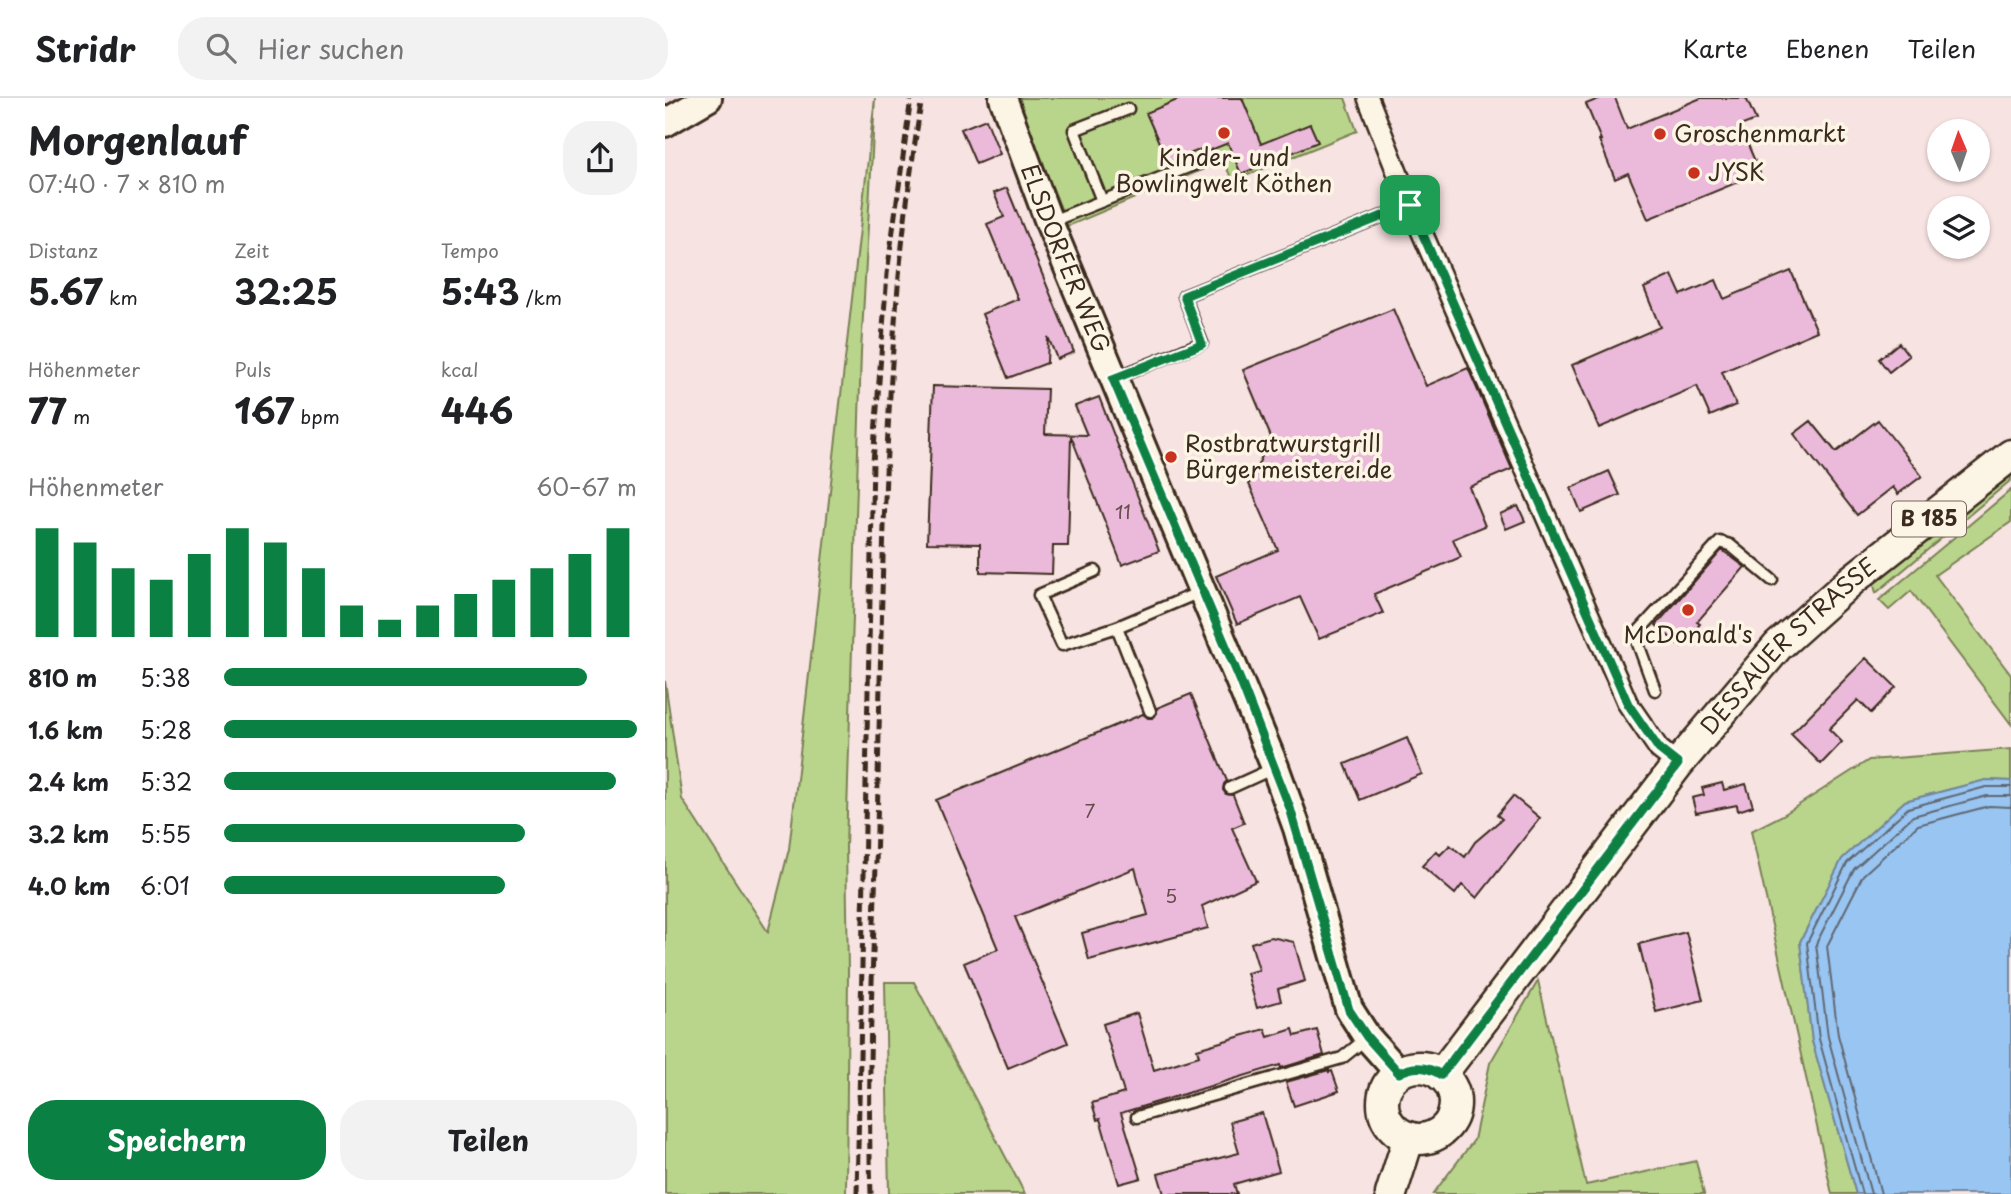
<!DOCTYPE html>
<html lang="de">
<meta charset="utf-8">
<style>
body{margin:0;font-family:"Playpen Sans",sans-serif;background:#f2f2f2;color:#202124;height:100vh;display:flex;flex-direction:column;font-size:26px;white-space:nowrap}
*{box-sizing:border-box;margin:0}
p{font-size:23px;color:#757577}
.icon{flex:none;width:38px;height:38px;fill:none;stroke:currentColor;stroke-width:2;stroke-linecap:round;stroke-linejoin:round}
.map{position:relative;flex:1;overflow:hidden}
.side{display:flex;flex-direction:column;background:#fff;width:665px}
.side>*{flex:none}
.needle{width:46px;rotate:358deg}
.tools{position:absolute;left:1262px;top:21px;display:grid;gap:14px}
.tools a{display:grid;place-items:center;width:63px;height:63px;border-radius:50%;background:#fff;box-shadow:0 2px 5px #0004;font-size:35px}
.pin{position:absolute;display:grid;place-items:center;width:60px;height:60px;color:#fff;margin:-30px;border-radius:14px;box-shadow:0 4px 10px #0006}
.round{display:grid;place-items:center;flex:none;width:74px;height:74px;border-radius:28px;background:#f2f2f2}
.headline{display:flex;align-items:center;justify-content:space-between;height:119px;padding:0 28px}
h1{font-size:38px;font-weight:700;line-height:52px}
.figures{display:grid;grid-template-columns:repeat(3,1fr);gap:10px;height:119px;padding:7px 28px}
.figures div{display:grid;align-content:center}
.figures b{font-size:35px;font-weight:700}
.figures small{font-size:19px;font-weight:400}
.figures p{font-size:19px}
.chart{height:196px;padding:14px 28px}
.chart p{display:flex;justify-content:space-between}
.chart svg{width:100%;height:126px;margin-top:7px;stroke:#0b8043;stroke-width:6}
.action{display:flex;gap:14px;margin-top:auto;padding:14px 28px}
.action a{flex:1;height:80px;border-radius:28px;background:#0b8043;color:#fff;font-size:28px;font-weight:700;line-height:80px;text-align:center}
.action a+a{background:#f2f2f2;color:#202124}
ul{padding:0 28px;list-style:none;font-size:23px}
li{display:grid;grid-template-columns:112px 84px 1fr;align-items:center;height:52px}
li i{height:18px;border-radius:9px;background:#0b8043}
header{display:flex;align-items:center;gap:42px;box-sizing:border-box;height:98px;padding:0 35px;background:#fff;border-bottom:2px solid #e0e0e0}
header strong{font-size:33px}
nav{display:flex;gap:38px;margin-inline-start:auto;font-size:24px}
.search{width:490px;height:63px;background:#f2f2f2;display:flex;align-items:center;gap:18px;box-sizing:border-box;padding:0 24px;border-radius:28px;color:#757577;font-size:26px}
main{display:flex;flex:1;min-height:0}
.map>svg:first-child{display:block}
.green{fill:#b9d58c;stroke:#7a8055;stroke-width:2}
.water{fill:#98c5f2;stroke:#73879d;stroke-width:2}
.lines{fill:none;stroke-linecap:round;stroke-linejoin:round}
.shore{stroke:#606873;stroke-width:2}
.building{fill:#ebbadb;stroke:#3b2a1e;stroke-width:2}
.lane-casing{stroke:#3b2a1e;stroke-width:15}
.street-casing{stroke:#3b2a1e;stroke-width:24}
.secondary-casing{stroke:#3b2a1e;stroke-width:32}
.primary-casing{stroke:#3b2a1e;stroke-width:35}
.lane{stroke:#fcf5e5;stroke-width:10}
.street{stroke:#fcf5e5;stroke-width:19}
.secondary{stroke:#fcf5e5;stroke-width:26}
.primary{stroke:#fcf5e5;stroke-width:30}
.rail{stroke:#3b2a1e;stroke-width:5;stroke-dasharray:10 5;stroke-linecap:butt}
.route-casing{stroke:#fff;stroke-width:14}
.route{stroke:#0b8043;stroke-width:9}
.poi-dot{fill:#c8321e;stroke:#fcf5e5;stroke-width:2.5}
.labels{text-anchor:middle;stroke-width:7;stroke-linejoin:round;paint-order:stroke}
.number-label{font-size:19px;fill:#674e4d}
.shield{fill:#fcf5e5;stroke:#75675a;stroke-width:2}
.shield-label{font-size:21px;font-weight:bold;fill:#3b2a1e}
.poi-label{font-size:23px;fill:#3b2a1e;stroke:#fcf5e5;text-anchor:start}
.street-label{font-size:23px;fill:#3b2a1e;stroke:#fcf5e5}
</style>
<header>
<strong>Stridr</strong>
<div class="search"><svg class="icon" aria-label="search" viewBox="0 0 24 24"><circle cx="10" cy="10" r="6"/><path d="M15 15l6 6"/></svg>Hier suchen</div>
<nav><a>Karte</a><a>Ebenen</a><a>Teilen</a></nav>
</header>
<main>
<section class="side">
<div class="headline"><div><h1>Morgenlauf</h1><p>07:40 · 7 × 810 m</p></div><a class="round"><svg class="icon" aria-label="share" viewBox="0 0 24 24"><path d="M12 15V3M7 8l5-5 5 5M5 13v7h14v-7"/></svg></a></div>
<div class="figures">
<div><p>Distanz</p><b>5.67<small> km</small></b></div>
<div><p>Zeit</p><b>32:25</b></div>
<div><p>Tempo</p><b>5:43<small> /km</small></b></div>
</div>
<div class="figures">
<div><p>Höhenmeter</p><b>77<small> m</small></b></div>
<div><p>Puls</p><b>167<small> bpm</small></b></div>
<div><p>kcal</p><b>446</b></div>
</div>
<div class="chart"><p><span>Höhenmeter</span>60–67 m</p>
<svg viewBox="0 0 160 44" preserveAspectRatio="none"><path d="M5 44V6M15 44V11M25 44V20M35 44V24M45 44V15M55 44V6M65 44V11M75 44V20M85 44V33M95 44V38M105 44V33M115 44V29M125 44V24M135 44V20M145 44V15M155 44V6"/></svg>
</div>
<ul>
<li><b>810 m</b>5:38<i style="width:88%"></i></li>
<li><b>1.6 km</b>5:28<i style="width:100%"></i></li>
<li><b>2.4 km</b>5:32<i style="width:95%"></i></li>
<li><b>3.2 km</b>5:55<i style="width:73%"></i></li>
<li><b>4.0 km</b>6:01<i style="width:68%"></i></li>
</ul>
<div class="action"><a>Speichern</a><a>Teilen</a></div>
</section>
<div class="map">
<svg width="1346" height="1096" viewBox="0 0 1346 1096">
<rect width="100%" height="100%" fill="#f7e3e2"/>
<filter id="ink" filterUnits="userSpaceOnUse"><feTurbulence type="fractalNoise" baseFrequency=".0143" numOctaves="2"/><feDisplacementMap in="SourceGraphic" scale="14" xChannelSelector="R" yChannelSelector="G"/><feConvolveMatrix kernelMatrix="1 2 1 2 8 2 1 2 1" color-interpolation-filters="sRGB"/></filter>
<g filter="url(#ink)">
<path class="green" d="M210,0L196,254L181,749L183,873L181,1096H0V583L17,701L103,834L124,751Z
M351,0H680L692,33L568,83L558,63L403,128Z
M1346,370V382L1211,495L1208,483Z
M1346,392V424L1270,477L1346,577V626L1246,493L1224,512L1214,502Z
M1346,651V683L1321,682L1240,703L1177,761L1135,844L1147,943L1191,1096H1167L1086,733L1118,717L1204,662Z
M873,883L921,1087L1031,1063L1039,1096H768L809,1042L825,965Z
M220,884H249L360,1096H224Z"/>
<path class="water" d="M1321,682L1346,683V1096H1191L1147,943L1135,844L1177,761L1240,703Z"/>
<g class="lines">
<path class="shore" d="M1197,1096L1154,941L1142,845L1182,765L1243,710L1321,689H1346
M1206,1096L1163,939L1151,846L1189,771L1248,718L1322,698H1346
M1216,1096L1173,937L1162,848L1198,777L1253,727L1324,708L1346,709"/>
</g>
<path class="building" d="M517,0H577L596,46L645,26L653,44L576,76L563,45L541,54L534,52L503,65L481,15Z
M936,0H950L962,31L1036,0H1081L1091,22L1075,28L1095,75L983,121L963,75L950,81L934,42H936L921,6Z
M321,21L335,56L311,66L296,31Z
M342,90L409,254L392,261L383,239L382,265L343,280L317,216L353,201L322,126L339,119L329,95Z
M1126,173L1152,233L1057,274L1071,307L1045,318L1032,288L934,330L907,267L995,229L979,190L1007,177L1016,197L1051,182L1059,201Z
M728,211L761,288L803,270L847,371L804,389L820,428L788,441L796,459L709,496L718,515L654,541L635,499L572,526L551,478L613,452L584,386L606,339L578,272Z
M1234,245L1244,258L1224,274L1214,261Z
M268,288L382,291L380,336L422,337L410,308L434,299L494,453L457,467L406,338L403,448H388L387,476L315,474V446L262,445Z
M1213,322L1257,378L1233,396L1228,389L1192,417L1129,336L1146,323L1171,354Z
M944,373L955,397L916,414L906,390Z
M853,408L860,423L841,431L835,416Z
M1057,452L1080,469L1032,524L1035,526L1016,549L991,527Z
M1201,560L1231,589L1206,615L1193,602L1164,631L1177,644L1156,666L1126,636Z
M526,596L562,683L559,686L558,692L561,696L568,697L579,725L567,730L591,783L537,808L543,830L424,862L417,835L483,817L470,770L350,819L403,945L343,970L299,865L333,851L271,702L478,616L483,620H488L492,615V610Z
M742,640L757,676L695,702L680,666Z
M1057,685L1059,692L1081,686L1088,708L1073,713L1072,707L1031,715L1027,700L1039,697L1037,690Z
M848,698L875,720L812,800L797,787L790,796L757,768L771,753L775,757L785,747L800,759L810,744L837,721L832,717Z
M1021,834L1038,902L991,914L974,846Z
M606,839L629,844L640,883L613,891L616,903L592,910L582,875L594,872L586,845Z
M472,915L489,972L534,958L532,951L600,931L603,939L628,931L630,938L652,932L659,957L616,970L615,967L456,1015L476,1080L454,1086L435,1021L432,1022L427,1005L459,995L438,926Z
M664,972V974L667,973L674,993L629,1008L621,984Z
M597,1015L614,1073L569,1086L572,1096H499L493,1076L574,1055L565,1024Z"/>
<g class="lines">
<defs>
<path id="lane" d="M437,103L409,32L463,11
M387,123L533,65
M450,280L537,245L519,198L745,107
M430,473L374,497L397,547L452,529L535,494
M452,529L485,613
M990,592L972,543L973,534L1055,444L1065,447L1107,482
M565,690L609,670
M472,1019L677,960L702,940"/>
<path id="street" d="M703,0L745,107L963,606L994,651L1013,666"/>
<g id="secondary">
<path id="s1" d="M338,0L384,124L610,669L632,730L684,911L702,939L734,975"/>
<path d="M0,25L43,0"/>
</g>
<g id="primary">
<circle cx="754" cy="1005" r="36"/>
<path id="s2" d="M776,977L1013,666L1113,548L1187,482L1346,357"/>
<path d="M726,1096L744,1039"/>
</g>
</defs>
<use href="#lane" class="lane-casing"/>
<use href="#street" class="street-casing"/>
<use href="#secondary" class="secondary-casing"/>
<use href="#primary" class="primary-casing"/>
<use href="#lane" class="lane"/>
<use href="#street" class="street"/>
<use href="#secondary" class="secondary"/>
<use href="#primary" class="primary"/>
<path class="rail" d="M192,1096L208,364L222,176L246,0
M206,1096C201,958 211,820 213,682C218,455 219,225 257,0"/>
</g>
</g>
<g class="lines" filter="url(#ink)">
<defs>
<path id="route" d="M745,107L963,606L994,651L1013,666L776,977C762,968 749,967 734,975L702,939L684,912L625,710L576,584L448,281L537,246L519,198Z"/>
</defs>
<use href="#route" class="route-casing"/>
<use href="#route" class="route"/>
</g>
<g class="poi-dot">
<circle cx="559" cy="35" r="7"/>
<circle cx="995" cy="36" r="7"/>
<circle cx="1029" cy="75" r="7"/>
<circle cx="506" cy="359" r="7"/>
<circle cx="1023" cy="512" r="7"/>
</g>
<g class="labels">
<g class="number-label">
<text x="458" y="421">11</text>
<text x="425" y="720">7</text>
<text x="506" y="805">5</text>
</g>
<rect class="shield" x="1227" y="403.5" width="74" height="35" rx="5"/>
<g class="shield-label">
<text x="1264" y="428">B 185</text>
</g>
<g class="poi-label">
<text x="1009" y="44">Groschenmarkt</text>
<text x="559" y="68" text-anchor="middle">Kinder- und<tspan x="559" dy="26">Bowlingwelt Köthen</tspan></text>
<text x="1043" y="83">JYSK</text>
<text x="520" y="354">Rostbratwurstgrill<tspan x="520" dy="26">Bürgermeisterei.de</tspan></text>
<text x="1023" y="545" text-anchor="middle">McDonald's</text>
</g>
<g class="street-label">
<text dy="8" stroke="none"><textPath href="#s1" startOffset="172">ELSDORFER WEG</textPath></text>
<text dy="8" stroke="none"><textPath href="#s2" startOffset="553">DESSAUER STRASSE</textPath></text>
</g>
</g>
</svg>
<div class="tools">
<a><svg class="needle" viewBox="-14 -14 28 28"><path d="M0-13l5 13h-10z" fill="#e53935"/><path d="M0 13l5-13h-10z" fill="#757577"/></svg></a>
<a><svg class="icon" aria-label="layers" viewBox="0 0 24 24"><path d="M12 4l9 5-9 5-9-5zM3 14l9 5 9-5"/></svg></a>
</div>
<div class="pin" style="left:745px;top:107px;background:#1e9e55"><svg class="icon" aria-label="arrive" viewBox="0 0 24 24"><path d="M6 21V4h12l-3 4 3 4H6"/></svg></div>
</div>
</main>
